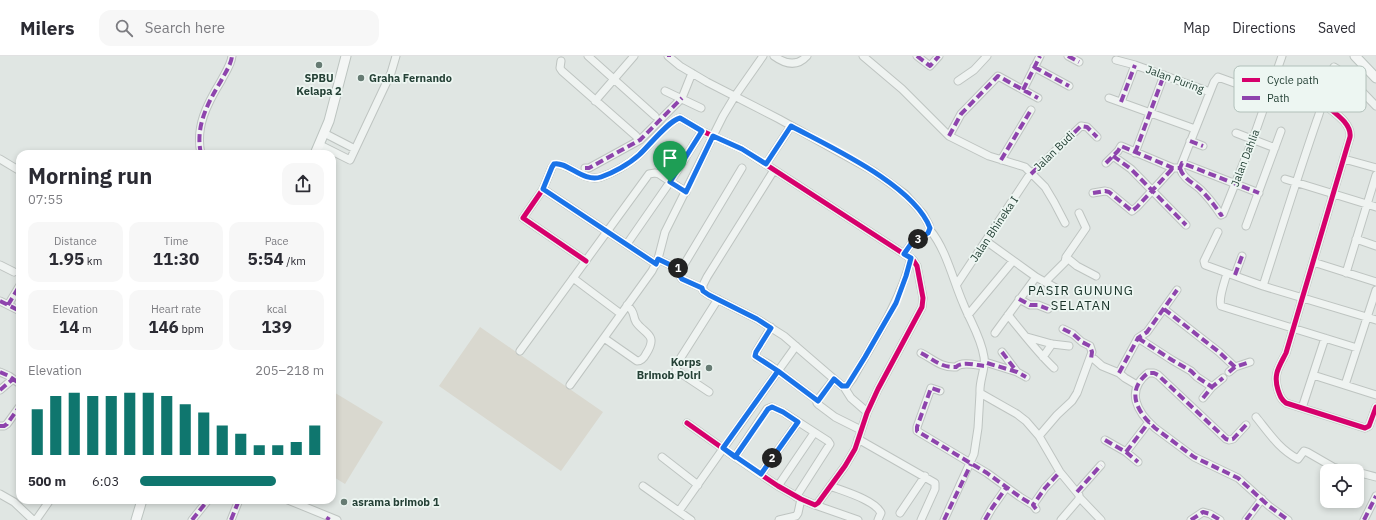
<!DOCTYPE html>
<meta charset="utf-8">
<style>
body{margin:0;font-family:"IBM Plex Sans",sans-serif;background:#f7f7f7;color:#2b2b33;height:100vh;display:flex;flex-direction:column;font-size:15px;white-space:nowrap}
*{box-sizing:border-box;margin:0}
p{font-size:13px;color:#7c7c81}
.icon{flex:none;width:22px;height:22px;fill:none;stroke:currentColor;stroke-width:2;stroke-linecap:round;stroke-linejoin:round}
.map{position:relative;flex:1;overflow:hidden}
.panel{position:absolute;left:16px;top:94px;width:320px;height:354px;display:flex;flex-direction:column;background:#fff;border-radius:12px;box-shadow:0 2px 6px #0003}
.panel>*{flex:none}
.fabs{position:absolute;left:1320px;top:408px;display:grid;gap:8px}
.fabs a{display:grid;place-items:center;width:44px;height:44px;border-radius:8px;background:#fff;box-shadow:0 2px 6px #0003;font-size:20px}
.pin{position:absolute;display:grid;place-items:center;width:34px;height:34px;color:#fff;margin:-41px -17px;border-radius:50% 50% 50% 0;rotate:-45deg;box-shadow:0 0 4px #0007}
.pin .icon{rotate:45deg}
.km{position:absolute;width:20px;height:20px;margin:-10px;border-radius:50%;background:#222;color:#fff;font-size:11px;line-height:20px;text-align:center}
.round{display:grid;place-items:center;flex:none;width:42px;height:42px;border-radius:12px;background:#f7f7f7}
.headline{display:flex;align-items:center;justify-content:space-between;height:68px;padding:0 12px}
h1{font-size:22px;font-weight:800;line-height:30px}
.figures{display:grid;grid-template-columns:repeat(3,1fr);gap:6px;height:68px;padding:4px 12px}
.figures div{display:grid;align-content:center;border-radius:10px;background:#f7f7f7;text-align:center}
.figures b{font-size:17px;font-weight:800}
.figures small{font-size:11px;font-weight:400}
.figures p{font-size:11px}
.chart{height:112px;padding:8px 12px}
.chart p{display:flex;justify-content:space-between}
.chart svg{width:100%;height:72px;margin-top:4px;stroke:#0f766e;stroke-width:6}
ul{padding:0 12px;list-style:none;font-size:13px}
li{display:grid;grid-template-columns:64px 48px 1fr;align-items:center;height:30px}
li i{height:10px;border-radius:5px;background:#0f766e}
header{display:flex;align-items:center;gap:24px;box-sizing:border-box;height:56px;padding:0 20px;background:#fff;border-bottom:1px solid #e1e1e2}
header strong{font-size:19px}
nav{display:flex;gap:22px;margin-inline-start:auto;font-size:14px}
.search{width:280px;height:36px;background:#f7f7f7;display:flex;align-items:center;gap:10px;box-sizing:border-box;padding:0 14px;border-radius:12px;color:#7c7c81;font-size:15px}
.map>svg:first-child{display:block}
.green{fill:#d9d8cf}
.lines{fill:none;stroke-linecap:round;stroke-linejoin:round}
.minor-casing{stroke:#bec4c1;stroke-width:9}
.major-casing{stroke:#bcc4c0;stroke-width:11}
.minor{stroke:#eff3f1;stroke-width:7}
.major{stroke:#f4f6f5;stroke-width:9}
.quiet{stroke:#8e44ad;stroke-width:4;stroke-dasharray:8 4;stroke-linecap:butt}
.cycleway-casing{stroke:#edf6f2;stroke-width:8}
.cycleway{stroke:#d6006c;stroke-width:5}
.route-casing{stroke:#fff;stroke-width:8}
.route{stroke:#1a73e8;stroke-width:5}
.poi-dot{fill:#667b73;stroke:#edf6f2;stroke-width:1.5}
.labels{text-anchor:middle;stroke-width:3.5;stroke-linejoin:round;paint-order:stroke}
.poi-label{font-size:11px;font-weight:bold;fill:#254136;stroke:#edf6f2;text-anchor:start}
.street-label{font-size:11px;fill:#254136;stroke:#edf6f2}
.quarter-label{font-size:13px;letter-spacing:1px;fill:#183128;stroke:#edf6f2}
.key{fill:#edf6f2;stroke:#b1c0ba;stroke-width:1}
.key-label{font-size:11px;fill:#254136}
</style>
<header>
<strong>Milers</strong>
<div class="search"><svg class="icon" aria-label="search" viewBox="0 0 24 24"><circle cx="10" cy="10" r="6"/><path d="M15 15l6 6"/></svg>Search here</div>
<nav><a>Map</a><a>Directions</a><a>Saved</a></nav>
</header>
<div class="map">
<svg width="1376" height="464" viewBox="0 0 1376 464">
<rect width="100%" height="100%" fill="#e0e6e3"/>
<path class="green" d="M480,271L603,356L561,415L439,330Z
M332,335L383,366L345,428L332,420Z"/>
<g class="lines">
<defs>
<path id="minor" d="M588,0L655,60
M668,0L680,10L707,26L779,63L873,115L905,138L923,158L929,169L930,174L928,177L911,188L904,198
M774,0C785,8 797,11 807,0
M863,0L902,33L949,80L989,100L1025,111L1045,131L1054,146L1065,167
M917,0L930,10L939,0
M1068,0L1079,6
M1116,4L1135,9L1210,36
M561,5L560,12L562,15L636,80
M1034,11L1069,30
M958,25L974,14L987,0
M1023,34L1040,0
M665,35L701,52
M1109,42L1195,73
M595,45L634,0
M1121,46L1135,9
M1323,47C1333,56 1352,67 1350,81L1286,297C1279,311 1273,318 1278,334C1280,340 1281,343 1286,347L1365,372L1369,370L1376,351
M324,77L355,93
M1236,77L1275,92
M949,80L961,58L998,20L1038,42
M1190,85L1203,90
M320,89L350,104L391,17L396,0
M1135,97L1164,19
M201,98C195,71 207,48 221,25C225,17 231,9 232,0
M1113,100L1131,113L1186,169
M0,103L20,115
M1344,103L1376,112
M1001,104L1031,54
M1106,107L1118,95L1121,90L1173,112H1180L1214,26L1218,21L1287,46
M1182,107L1259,137
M766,108L791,70
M585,112H589L640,84L682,42L692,17
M1180,112C1183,123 1194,127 1201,134C1209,142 1215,150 1221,159L1223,158L1253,83L1282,0
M774,114L707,221L703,229V235L709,239L757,263L784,280L842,330H847L853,322C875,283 900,246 911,202
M1285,123L1376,151
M543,133L656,208
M1093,137L1105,135L1109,136L1132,155L1137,151L1173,112
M1246,170L1281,75
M930,174C946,193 953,224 963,247C970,265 981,281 984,301C986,313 979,324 980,337L1017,358L1026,365L1039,380L1060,416L1079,439V443L1061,464
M1218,176L1204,205L1205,209L1263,230L1376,264
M1356,183L1376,190
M986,185L1036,221L1045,226L1065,206L1066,201L1086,172L1079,157
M627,188L670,126L702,75
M1066,201L1077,210L1096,220
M658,203L681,214
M586,205L523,162L543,133L552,111L554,109C567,105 583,127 601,121C613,117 629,108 639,99C649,90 668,65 680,62L702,75L742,93L904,198L913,204L917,210L923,242L922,251L878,333L867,357L855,393L845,410L818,447L815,449L801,443L778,430L735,401L687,367
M1313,206L1376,226
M0,209L14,216
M1227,217C1225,225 1218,243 1221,250L1357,292
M1346,217L1376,119
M1235,219L1242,200
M573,222L621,258
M1045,226L1063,236
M957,228L1028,121L1081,70L1087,71L1097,81
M1263,230C1281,174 1298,119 1317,64C1323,49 1327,24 1334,11L1345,18L1376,50
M702,232L682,223L680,220L679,217L742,112
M1019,243L1030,249H1038L1048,253
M0,245L20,255
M8,249L20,229
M1164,253L1219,296L1235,311
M968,259L1013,205
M1008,259C1023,277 1037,296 1054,312
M771,271L756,296V301L770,309L818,345
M995,277L1036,221
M1027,281L1052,288L1069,290
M604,282L637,305C642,305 644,302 646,298C659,278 644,278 636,266C632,259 636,257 627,249
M1138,282L1172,304L1191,315L1197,321L1212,331
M520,295L649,118L655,117L659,118L686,136
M1002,296L1017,316
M921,297C933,303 941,312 956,311C962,305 975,309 984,310
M1043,301L1052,288
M1091,303H1094L1102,310L1119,317L1125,322L1137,329
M985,306L1017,316L1026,321
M0,316L9,320L20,328
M1229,316L1235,311L1250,306
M1119,317L1138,282L1147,276L1177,234
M1313,319L1376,339
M834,323L819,342L817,347L819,349L835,361L861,374
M570,329L652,215L658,203L665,176L723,60L735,40L763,0
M1345,329L1376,234
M844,331L851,342L867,356
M0,334L13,323
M940,335L931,332L917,371V375L987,417L1020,441L1033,449
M709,336L676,314L678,306L718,243
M1203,342L1212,331L1223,322
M1302,352L1325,282
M1256,361C1269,377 1279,393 1298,403L1304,395L1307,396L1333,411L1346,415
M1246,369L1233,383L1229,384L1226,383L1158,319L1154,317H1148C1125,335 1137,356 1155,372L1194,401L1238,422L1269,450L1288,464
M0,370H4L7,368L20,350
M1039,380L1057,359L1072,345L1077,337L1092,296L1090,290L1082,286L1073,278L1063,273
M858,383L935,427V433L921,464
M1105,384L1126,396L1138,406
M1126,396L1149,366
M662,401L698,429
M735,401L767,353L772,351L783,356L828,385L830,388L796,441
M1357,416L1376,421
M761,418L798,366
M643,430L691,464
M778,430L814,377
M830,430C843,435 875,444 881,457L878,464
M1077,436L1101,409
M0,438L14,446L33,464
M1080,442L1101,464
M288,444L337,464
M815,449L858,464
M1036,453L1033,449L1045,432L1060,416
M679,455L778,315L796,290
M900,457L925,420
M36,464L50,444
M192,464L208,444
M231,464L239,444
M779,464L796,460L798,457L801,443
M944,464L974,398L978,372L980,337
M985,464L992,452L1006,432
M1191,464L1203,456L1210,458L1220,464
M1246,464L1262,443
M1364,464L1376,440"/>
<path id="major" d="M1355,0L1376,22
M315,98L329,65L346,0
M136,464L142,444"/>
</defs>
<use href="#minor" class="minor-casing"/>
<use href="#major" class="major-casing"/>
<use href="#minor" class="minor"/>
<use href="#major" class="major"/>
<path class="quiet" d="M917,0L930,10L939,0
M1068,0L1079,6
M669,1V0
M1034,11L1069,30
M1023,34L1040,0
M1121,46L1135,9
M949,80L961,58L998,20L1038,42
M1190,85L1203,90
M1135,97L1164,19
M201,98C195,71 207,48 221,25C225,17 231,9 232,0
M1113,100L1131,113L1186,169
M1001,104L1031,54
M1106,107L1118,95L1121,90L1173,112H1180L1182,107L1259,137
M585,112H589L640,84L682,42
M1180,112C1183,123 1194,127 1201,134C1209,142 1215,150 1221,159L1223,158
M1031,118L1081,70L1087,71L1097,81
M1093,137L1105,135L1109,136L1132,155L1137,151L1173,112
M1235,219L1242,200
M1019,243L1030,249H1038L1048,253
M0,245L20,255
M8,249L20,229
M1164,253L1219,296L1235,311
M1063,273L1073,278L1082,286L1090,290L1092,296L1091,303
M1138,282L1172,304L1191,315L1197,321L1212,331
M1002,296L1017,316
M921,297C933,303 941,312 956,311C962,305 975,309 984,310
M987,307L1017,316L1026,321
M0,316L9,320L20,328
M1229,316L1235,311L1250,306
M1119,317L1138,282L1147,276L1177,234
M0,334L13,323
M940,335L931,332L917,371V375L987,417L1020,441L1033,449
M1203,342L1212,331L1223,322
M1246,369L1233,383L1229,384L1226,383L1158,319L1154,317H1148C1125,335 1137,356 1155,372L1194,401L1238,422L1269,450L1288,464
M0,370H4L7,368L20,350
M1105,384L1126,396L1138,406
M1126,396L1149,366
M1077,436L1101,409
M1036,453L1033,449L1045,432L1060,416
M192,464L208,444
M231,464L239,444
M327,464L329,461
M944,464L971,408
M985,464L992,452L1006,432
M1191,464L1203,456L1210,458L1220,464
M1246,464L1262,443
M1364,464L1376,440"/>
<defs>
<path id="cycleway" d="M1323,47C1333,56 1352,67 1350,81L1286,297C1279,311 1273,318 1278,334C1280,340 1281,343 1286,347L1365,372L1369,370L1376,351
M586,205L523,162L543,133L552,111L554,109C567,105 583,127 601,121C613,117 629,108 639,99C649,90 668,65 680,62L702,75L742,93L904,198L913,204L917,210L923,242L922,251L878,333L867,357L855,393L845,410L818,447L815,449L801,443L778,430L735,401L687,367"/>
</defs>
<use href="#cycleway" class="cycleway-casing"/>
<use href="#cycleway" class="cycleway"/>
</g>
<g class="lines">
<defs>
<path id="route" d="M670,126L702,75L680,62C668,65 649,90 639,99C629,108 613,117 601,121C583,127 567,105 554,108L552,111L543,133L656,208L658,203L681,214L680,220L682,223L702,232L703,235L709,239L757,263L771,272L756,296L755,300L778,315L723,392L735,401L768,353L772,351L783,356L798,366L761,418L723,392L778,315L818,345L834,323L842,330H847L865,301L896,247L906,220L911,202L904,198L911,188L928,177L930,172C914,129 830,91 791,70L766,108L742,93L713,80L686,136L670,126"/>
</defs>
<use href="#route" class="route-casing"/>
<use href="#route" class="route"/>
</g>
<g class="poi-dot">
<circle cx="319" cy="9" r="4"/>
<circle cx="361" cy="22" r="4"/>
<circle cx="709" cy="312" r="4"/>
<circle cx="344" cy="446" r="4"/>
</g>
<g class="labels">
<g class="poi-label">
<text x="319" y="26" text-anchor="middle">SPBU<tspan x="319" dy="13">Kelapa 2</tspan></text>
<text x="369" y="26">Graha Fernando</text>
<text x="701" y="310" text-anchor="end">Korps<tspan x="701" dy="13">Brimob Polri</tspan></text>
<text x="352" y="450">asrama brimob 1</text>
</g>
<g class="street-label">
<text transform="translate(1175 23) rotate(20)" y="4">Jalan Puring</text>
<text transform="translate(1054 95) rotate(-44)" y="4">Jalan Budi</text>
<text transform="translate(1245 102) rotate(-69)" y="4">Jalan Dahlia</text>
<text transform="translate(994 173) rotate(-56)" y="4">Jalan Bhineka I</text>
</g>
<g class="quarter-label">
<text x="1081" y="239">PASIR GUNUNG<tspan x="1081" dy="15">SELATAN</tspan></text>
</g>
</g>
<rect x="1234" y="10" width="132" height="46" rx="6" class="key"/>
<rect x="1242" y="22" width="18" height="4" fill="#d6006c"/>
<rect x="1242" y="40" width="18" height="4" fill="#8e44ad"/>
<g class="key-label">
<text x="1267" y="28">Cycle path</text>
<text x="1267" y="46">Path</text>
</g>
</svg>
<div class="fabs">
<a><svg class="icon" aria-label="locate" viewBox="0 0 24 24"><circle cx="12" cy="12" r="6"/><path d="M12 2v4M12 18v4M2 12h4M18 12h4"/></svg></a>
</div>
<div class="pin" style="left:670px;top:126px;background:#1e9e55"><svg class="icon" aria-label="arrive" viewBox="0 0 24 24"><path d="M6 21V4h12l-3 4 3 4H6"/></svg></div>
<b class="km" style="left:678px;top:212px">1</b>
<b class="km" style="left:772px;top:402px">2</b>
<b class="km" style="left:918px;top:183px">3</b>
<section class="panel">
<div class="headline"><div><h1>Morning run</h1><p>07:55</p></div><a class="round"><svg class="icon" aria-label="share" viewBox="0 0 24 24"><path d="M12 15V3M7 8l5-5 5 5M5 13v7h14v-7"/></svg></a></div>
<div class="figures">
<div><p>Distance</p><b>1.95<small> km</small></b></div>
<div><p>Time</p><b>11:30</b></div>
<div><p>Pace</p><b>5:54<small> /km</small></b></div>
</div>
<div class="figures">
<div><p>Elevation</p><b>14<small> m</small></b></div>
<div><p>Heart rate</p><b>146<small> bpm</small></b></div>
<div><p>kcal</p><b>139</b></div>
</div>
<div class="chart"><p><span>Elevation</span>205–218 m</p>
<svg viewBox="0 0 160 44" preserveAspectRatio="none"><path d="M5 44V16M15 44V8M25 44V6M35 44V8M45 44V8M55 44V6M65 44V6M75 44V8M85 44V13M95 44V18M105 44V26M115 44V31M125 44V38M135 44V38M145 44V36M155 44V26"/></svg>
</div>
<ul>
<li><b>500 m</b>6:03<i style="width:74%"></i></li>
</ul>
</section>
</div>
